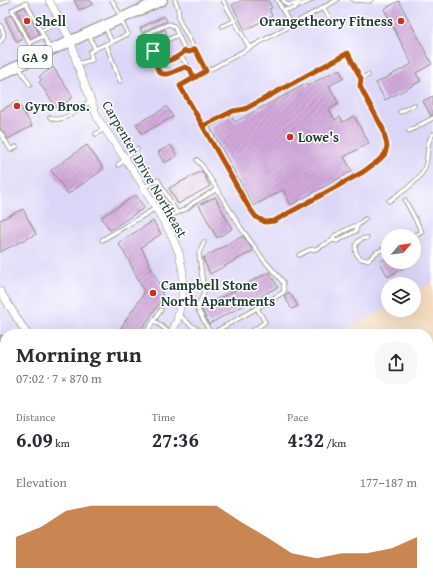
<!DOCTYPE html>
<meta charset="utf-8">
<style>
body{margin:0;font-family:"Gentium Book Plus",serif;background:#f7f7f7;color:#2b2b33;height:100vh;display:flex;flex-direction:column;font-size:15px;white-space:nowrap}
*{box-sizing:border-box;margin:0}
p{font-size:13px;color:#7c7c81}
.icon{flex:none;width:22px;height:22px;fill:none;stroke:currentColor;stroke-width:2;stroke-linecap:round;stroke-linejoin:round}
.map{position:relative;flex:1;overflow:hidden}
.sheet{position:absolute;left:0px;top:329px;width:433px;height:256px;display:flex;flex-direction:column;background:#fff;border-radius:16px 16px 0 0;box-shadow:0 4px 16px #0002}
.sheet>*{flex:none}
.needle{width:26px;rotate:62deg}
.buttons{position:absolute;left:381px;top:229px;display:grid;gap:8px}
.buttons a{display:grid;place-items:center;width:40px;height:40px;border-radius:50%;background:#fff;box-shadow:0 4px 16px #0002;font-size:20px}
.pin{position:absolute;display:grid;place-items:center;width:34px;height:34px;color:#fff;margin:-17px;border-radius:8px;box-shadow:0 2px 6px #0006}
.round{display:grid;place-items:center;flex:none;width:42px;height:42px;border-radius:16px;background:#f7f7f7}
.headline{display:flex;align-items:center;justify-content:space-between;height:68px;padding:0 16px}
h1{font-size:22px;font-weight:800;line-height:30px}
.metrics{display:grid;grid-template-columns:repeat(3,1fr);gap:6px;height:68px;padding:4px 16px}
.metrics div{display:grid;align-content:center}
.metrics b{font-size:20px;font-weight:800}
.metrics small{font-size:11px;font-weight:400}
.metrics p{font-size:11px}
.chart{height:112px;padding:8px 16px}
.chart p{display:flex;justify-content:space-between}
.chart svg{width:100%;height:72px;margin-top:4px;fill:#b45309;opacity:.7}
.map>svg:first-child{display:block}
.built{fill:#dbd6f7;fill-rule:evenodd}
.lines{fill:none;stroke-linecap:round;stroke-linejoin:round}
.stream{stroke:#5cc5d7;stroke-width:2}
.building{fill:url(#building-hatch)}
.lane-casing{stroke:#8a8c7a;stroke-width:5}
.street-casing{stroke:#8a8c7a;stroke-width:8}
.primary-casing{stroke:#8a8c7a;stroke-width:12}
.lane{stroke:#fff;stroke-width:3.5}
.street{stroke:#fff;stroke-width:7}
.primary{stroke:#fff;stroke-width:10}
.route-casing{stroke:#fff;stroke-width:8}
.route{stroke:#b45309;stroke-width:5}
.poi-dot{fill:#c8321e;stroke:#fff;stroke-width:1.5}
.labels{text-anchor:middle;stroke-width:3;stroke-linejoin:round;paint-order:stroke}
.shield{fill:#fff;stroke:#627771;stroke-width:1}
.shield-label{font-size:13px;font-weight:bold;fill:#1f3d34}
.poi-label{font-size:14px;font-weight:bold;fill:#1f3d34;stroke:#fff;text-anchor:start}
.street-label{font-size:14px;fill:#1f3d34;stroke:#fff}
</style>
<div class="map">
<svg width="433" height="585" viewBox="0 0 433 585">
<defs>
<pattern id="building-hatch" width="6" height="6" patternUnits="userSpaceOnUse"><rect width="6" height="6" fill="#d2a9dc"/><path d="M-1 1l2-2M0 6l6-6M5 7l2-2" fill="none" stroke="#aa8bb3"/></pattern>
</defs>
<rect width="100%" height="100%" fill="#fff"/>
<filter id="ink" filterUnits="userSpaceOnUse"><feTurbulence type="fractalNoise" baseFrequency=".025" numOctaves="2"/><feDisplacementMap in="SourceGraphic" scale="8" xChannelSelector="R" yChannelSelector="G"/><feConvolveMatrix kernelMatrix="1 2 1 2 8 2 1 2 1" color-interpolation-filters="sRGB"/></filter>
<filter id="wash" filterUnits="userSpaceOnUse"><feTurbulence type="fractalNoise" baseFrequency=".012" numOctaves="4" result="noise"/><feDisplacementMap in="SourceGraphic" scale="16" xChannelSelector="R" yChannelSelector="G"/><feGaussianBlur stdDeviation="0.9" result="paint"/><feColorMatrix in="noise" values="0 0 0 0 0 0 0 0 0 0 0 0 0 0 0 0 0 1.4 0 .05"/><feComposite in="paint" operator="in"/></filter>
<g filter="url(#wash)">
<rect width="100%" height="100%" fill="#f4dcc0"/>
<path class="built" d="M9,0H433V282L414,292V284H388V307L338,334H209L205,327L194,334H5V456L0,458V4ZM388,236H414V262H388Z"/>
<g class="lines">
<path class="stream" d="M428,503L431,506L433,505"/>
</g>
<g id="blocks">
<path class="building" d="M74,0H90L93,4L83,9V8L79,10Z
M242,0H268L272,8L269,9L272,16L245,30L232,5Z
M399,1L432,64L416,73L421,81L385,100L376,83L412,64L384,9Z
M25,7L39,34L31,39L17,11Z
M11,15L23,39L17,42L5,18Z
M164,16L167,21L152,27L142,33L140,28Z
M165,29L167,34L153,41L150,36Z
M53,67L73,97L57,109L39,82L42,80L39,77Z
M339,69L344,78L329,86L339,104L329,109L335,120L340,117L343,122L354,116L369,143L344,157L352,171L291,205L283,190L253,206L210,127L231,115L235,122L306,84L307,86Z
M433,96V115L431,116L423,101Z
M17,101L32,126L8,139L0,128V111Z
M167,107L173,117L142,134L136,124Z
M87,145L104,169L68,194L51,170Z
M171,145L177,156L164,163L158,152Z
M202,171L210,186L178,204L169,188Z
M136,195L144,208L110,230L101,217Z
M215,197L232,229L217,238L199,205Z
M23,209L36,234L0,252V220Z
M153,221L161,234L141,247L162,290V300L138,334H124L119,330L143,295L144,291L128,259L118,243Z
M243,236L253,251L210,274L203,258Z
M388,257V262H414L388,277L380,262Z
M269,272L278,287L209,324L201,308Z
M289,292L298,306L292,309L284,296Z
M0,335L5,337V352L0,362Z"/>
</g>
</g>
<g filter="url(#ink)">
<use href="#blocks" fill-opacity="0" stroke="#8a8c7a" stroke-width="1"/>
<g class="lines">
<defs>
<path id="lane" d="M112,0L121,17
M175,0L178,8L179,20L206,71
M223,0L249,47
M277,0L291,25
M283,0L287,5L295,4L302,0
M337,0L180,86L248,207C256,218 259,222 274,221L363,172L378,161L385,154L387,146L383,129L360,86L361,79
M353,0L369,1L371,0
M0,4L8,0
M323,7L329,17
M283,10L292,9L312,0
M0,25C4,32 6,36 0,42
M222,26L234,21
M105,27L112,42L128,34L120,19
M157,29L169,24L174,26L186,52H189L195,49
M154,30L144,36V41L156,66L172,72L185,67L189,69
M89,35L95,49L106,44
M178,35L154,46L153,48C157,70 166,59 180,56L186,63L194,78
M112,42L106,44L120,81
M30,43L43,36
M50,49L41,31L60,21
M36,56L12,10L26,3L41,31
M77,64L92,60L90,52L95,49
M19,67L30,85
M156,67L159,72L164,75L172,72
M400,112L414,105
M50,117C60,126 81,107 90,101
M203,126L233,111L245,109L348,53L361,79L368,75
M409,131L433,118
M0,132L11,150L16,147
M96,134L105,128
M125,157L137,149
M197,160L203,167L217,189
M118,165L126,159
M144,187L158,180L177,213
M405,200L422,232L414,236
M389,201C402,192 422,180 426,164C429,152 425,145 433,134
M163,219L186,209L193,203L217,189L241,228L263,259L283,282L284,292L257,308L265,322L248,334
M408,236H409
M367,238C348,239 355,264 369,259C372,257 374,254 376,253C380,250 384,249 388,247
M102,240L156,208
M333,240L334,236L354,226H357
M204,242L199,253L204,293L197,308L211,334
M299,255L309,250L316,249L333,240L337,241L356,231L357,226L365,219
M179,314C189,325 195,329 210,334
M155,321L171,334
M147,331L161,310
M211,334L257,308"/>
<path id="street" d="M49,0L71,41L77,64L98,119L137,176L171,234L179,253L183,273L182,297L177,321L171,334
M0,291L27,334
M428,385L433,383
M0,530L5,520
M428,569L433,568
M420,580L422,585
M273,585V580
M372,585L390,580"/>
<path id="primary" d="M0,75L51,50L162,0"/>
</defs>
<use href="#lane" class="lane-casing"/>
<use href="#street" class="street-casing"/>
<use href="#primary" class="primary-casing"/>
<use href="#lane" class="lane"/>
<use href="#street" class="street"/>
<use href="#primary" class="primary"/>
</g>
</g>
<g class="lines" filter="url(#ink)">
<defs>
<path id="route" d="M153,51L150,52L159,72C166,78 177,70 185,67L190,69L194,78L180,86L203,126L233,111L245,109L348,53L361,79L360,86L364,94L383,129L387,146L385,154L378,161L363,172L274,221L265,222L256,217L248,206L180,86L206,71L195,49L189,52L185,51C181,55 164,66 158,60C156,58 155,54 153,51"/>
</defs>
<use href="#route" class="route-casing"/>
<use href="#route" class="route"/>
</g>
<g class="poi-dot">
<circle cx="27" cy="21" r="4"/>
<circle cx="401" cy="21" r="4"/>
<circle cx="17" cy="106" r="4"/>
<circle cx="290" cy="137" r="4"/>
<circle cx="153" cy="293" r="4"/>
</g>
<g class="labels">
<rect class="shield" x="18" y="46" width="34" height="22" rx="3"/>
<g class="shield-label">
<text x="35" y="62">GA 9</text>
</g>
<g class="poi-label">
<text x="35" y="26">Shell</text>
<text x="393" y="26" text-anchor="end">Orangetheory Fitness</text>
<text x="25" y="111">Gyro Bros.</text>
<text x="298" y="142">Lowe's</text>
<text x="161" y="290">Campbell Stone<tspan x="161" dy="16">North Apartments</tspan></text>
</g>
<g class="street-label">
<text transform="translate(145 169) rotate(60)" y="5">Carpenter Drive Northeast</text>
</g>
</g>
</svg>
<div class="buttons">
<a><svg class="needle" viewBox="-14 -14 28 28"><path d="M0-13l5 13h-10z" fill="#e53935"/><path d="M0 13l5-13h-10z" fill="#7c7c81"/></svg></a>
<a><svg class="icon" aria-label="layers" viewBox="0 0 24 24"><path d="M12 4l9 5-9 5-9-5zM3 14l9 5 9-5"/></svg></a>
</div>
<div class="pin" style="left:153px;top:51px;background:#1e9e55"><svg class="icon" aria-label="arrive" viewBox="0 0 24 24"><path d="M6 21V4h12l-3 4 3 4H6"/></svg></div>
<section class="sheet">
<div class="headline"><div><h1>Morning run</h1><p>07:02 · 7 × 870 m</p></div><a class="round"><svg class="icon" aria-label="share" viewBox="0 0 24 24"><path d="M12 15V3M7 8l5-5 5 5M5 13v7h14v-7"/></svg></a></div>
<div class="metrics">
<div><p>Distance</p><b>6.09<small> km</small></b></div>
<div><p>Time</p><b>27:36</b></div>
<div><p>Pace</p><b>4:32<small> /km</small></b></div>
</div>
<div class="chart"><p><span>Elevation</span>177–187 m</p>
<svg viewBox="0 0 160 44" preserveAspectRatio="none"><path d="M0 44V25L10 19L20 9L30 6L40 6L50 6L60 6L70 6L80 6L90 16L100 25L110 35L120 38L130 35L140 35L150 32L160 25V44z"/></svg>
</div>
</section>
</div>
